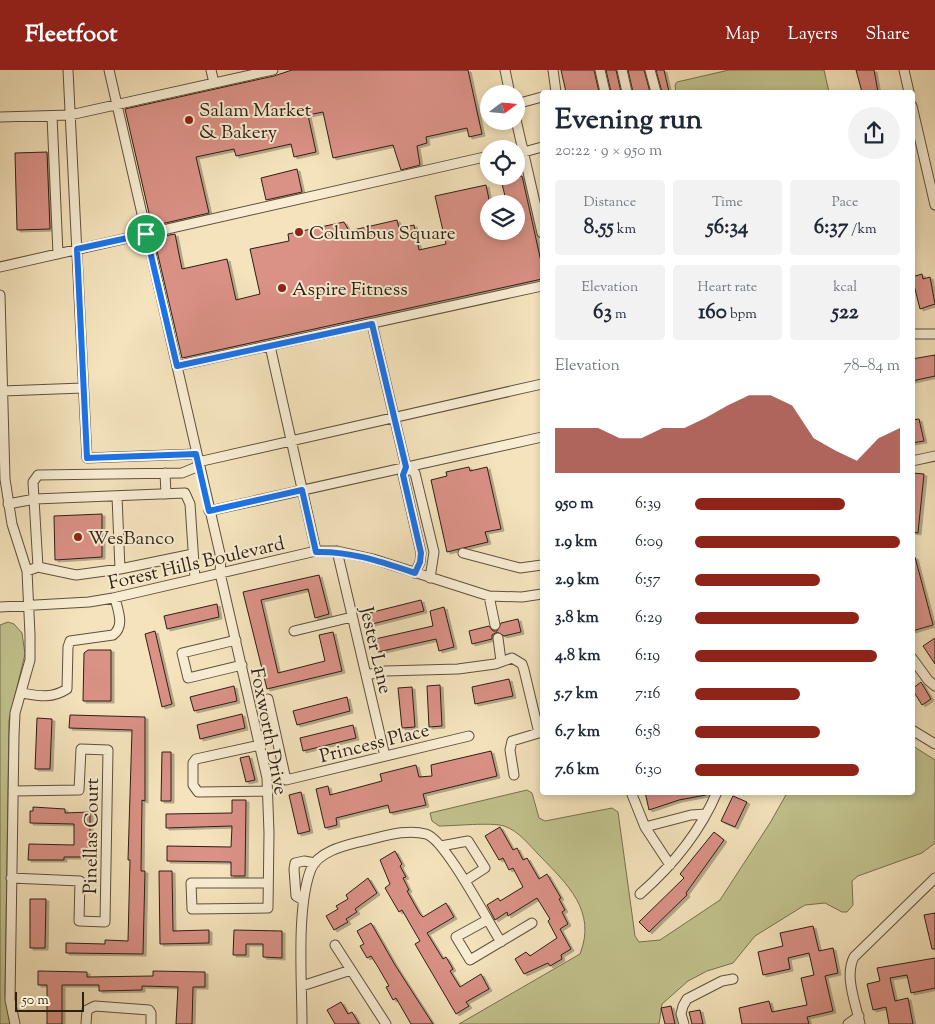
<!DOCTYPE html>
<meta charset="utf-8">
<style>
body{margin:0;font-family:"Sorts Mill Goudy",serif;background:#f2f2f3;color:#1f2937;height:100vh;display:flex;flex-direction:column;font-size:19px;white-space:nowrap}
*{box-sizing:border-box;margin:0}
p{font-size:16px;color:#747a83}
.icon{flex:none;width:28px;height:28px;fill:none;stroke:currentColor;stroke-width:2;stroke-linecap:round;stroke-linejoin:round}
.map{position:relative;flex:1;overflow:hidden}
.panel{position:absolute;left:540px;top:20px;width:375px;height:705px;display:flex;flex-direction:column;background:#fff;border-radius:5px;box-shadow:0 2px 8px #0003}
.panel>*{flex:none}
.needle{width:32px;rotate:74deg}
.fabs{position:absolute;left:480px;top:15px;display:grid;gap:10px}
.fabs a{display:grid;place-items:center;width:45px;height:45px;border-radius:50%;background:#fff;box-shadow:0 2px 8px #0003;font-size:25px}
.scale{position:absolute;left:15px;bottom:12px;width:69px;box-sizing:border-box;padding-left:5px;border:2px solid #2d1f12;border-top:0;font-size:14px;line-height:18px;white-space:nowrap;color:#2d1f12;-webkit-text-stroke:4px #f8edd3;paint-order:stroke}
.pin{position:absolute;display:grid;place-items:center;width:42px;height:42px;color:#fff;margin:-21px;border:2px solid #fff;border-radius:50%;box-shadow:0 1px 5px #0007}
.round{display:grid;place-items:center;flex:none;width:52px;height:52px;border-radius:26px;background:#f2f2f3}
.headline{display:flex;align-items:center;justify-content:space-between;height:85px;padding:0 15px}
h1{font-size:28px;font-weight:700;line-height:38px}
.figures{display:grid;grid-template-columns:repeat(3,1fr);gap:8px;height:85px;padding:5px 15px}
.figures div{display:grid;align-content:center;border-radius:5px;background:#f2f2f3;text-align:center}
.figures b{font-size:21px;font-weight:700}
.figures small{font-size:14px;font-weight:400}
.figures p{font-size:14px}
.chart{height:140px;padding:10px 15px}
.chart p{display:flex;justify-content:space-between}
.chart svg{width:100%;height:90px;margin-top:5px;fill:#8f2418;opacity:.7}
ul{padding:0 15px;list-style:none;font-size:16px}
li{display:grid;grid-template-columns:80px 60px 1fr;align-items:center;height:38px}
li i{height:12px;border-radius:6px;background:#8f2418}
header{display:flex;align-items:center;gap:30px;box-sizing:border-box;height:70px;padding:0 25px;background:#8f2418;color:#fff}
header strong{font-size:24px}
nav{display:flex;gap:28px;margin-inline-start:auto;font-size:18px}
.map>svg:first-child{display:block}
.green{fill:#c1c28d;stroke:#777050}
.building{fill:#da9186;stroke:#2d1f12;filter:url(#shadow)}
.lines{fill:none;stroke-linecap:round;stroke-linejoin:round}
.minor-casing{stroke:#5f503c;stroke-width:11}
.minor{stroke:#f8edd3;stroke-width:9}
.route-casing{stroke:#fff;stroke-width:10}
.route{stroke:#1a73e8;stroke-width:6}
.poi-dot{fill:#8f2418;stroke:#f8edd3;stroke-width:2}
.labels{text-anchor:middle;stroke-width:4;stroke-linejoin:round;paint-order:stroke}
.poi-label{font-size:19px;fill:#2d1f12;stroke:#f8edd3;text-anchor:start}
.street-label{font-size:19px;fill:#2d1f12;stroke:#f8edd3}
</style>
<header>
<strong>Fleetfoot</strong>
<nav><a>Map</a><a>Layers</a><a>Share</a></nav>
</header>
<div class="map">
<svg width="935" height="954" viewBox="0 0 935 954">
<defs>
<filter id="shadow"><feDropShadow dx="3" dy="2" stdDeviation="0" flood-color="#0004"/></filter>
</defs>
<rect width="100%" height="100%" fill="#f4e3bc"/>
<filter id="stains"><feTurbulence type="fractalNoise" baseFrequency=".004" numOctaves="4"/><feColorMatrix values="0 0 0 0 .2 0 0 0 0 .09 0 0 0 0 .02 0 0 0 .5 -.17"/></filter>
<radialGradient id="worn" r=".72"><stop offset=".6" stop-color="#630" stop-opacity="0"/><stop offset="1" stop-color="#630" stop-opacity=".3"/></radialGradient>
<path class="green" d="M729,0H824L829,22H676L675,15L677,12Z
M8,552L14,554L22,563L25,584L9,650L5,926L10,954H0V555Z
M913,676L935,690V773L922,783L858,806L852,811L853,835L847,842H842L825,833L805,835L755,866L733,893L707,901L688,911L662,934L659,954H459L580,884C597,841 567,814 540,786C529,775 519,761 504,756C491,752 455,756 439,756L432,751L430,743L527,720L532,723L539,748L545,751L612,738L618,742L635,866L639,872L660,870L720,830L770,753L787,723L912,722Z"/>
<path class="building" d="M292,0H468L482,64L469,67L467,58L426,67L427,73L417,76L420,95L401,100L393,75L333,88L323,42L308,45L316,82L294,87L291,74L236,86L234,79L196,87L209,143L152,156L125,39L274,6Z
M561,0H594L599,22H566Z
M606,0H616L621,22H611Z
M628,0H644L650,22H633Z
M656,0H664L669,22H662Z
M856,0H874L878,22H862Z
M47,82L50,159L17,160L15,83Z
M297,99L302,122L266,130L261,108Z
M500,106H522L542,196V209L182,288L154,168L175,164L182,199L227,189L236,230L260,224L250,179L289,171L288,164L344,152L349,161L397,150L399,158L414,155L419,180L446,174L435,126L486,115L490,134L489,161H516V134H507Z
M922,204L923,209L930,207L935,234L920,239L912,207Z
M935,285V306L912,311V289Z
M919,349L924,371L912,373V350Z
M469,397L470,401L487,397L501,459L485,462L488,472L447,482L431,410L447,406L446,402Z
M912,403L924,404L918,463L912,462Z
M102,444V487L55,490L54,446Z
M912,487H915L933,555L912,561Z
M319,505L329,544L315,548L308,519L261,530L278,603L325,591L319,565L333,562L342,601L267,619L243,522Z
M421,530L424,541L372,554L369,543Z
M217,534L219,547L167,559L164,546Z
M444,537L454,577L439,581L436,569L378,582L375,569L433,556L430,541Z
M518,549L521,562L504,566L497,562L492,565V569L472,574L469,561L489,556L493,561H497L501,553Z
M155,561L172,634L162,637L145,564Z
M935,568V594L923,576Z
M88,580H111V631H83L84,583Z
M509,609L513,626L475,634L472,617Z
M921,612L931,629L922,635L912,619Z
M440,615L442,656L429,657L427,616Z
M234,616L237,631L194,641L190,627Z
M412,617L415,657L402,658L398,618Z
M347,627L350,641L297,655L293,641Z
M242,644L245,658L200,669L197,655Z
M70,645L145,647V731L142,730L141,801H145L143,884L66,883V873L105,874V870L128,871L130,790H128L132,660L69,658Z
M37,648L52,649L50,699H35Z
M353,655L356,668L303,681L300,668Z
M491,681L497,706L423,724L426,735L390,743L388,735L336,748L337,755L325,758L316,719L328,716L330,725L382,711L380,704L416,695L419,707L432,706L431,695Z
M162,682H171V731H161Z
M249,686L255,710L246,712L240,688Z
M301,722L310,761L298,764L289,725Z
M645,722H706V725L679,730L649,740Z
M733,726L747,732L735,757L721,751Z
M232,730H246L245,806H231V792L167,791V776L231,777L232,756L166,758V744L232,743Z
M33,737L65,739V743L90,742V787H64V790H28L29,774L74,775V754L30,753V741H33Z
M500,757L513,780L517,778L523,790L527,788L539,809L547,804L561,828L559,829L565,840L562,842L568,854L560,859L571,879L561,885L562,889L550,896L548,893L524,904L515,889L526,882L530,886L557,868L548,851L550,849L537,828L508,846L507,842L495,850L487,835L498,828L500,831L523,817L513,798L509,800L503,788L499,790L485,766Z
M714,762L724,770L686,823L687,825L649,862L639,852L684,808L680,804Z
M395,781L402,794L400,796L406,807L403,808L409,820L407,821L420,844L423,847L446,833L454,847L427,863L443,889L446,887L453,899L450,901L460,917L481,904L489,919L466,932L469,936L456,944L415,874L420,871L402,840L399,842L385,818L390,814L380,790Z
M159,801H172L173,861L209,860V873L160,874Z
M368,808L377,823L355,839L357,842L346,849L348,852L334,860L326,846L338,839L336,836L348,829L346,825Z
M30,829H46L45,878H30Z
M935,843V879H932L924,845Z
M371,853L395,895L433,954H411L396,928L393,930L386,917L389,916L378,897L371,886L367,888L360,876L364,874L357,861Z
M813,856L819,881L833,878L838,903L825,906L833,941L807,947L809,954H742L739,938L769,931L772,942L807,935L801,908L814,905L809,883L788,888L790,899L763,905L758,882L783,876L780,863Z
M234,860L282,861V888L263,887V874H246V885H233Z
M935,888V918L911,923L907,905L890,908L895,931L908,928L913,954H889L886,937L873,940L867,914L880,911L877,898Z
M38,901L87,902V907L153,906V901L205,902V917H193L192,954H176L178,917L142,916V920L99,921V915H62V954H47V915H38Z
M341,932L348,944L352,942L359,954H335L327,940Z
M671,936L675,954H665L661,938Z
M700,940L703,954H692L689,942Z"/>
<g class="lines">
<defs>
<path id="minor" d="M68,0L87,388L196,384
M109,0L221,488L220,503L267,708L269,763L268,838L192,839L191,813H268
M211,0L214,13
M505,0L510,24
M553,0L556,22
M600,0L605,22
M622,0L627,22
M650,0L656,22
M904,0L909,22
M516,34L542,27
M912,36L935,135
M52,46L58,184
M0,47L70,45L273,0
M516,50L542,163
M524,82L542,77
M0,197L489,86
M0,225L5,409L12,454L27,501L30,565V590L15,643L14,666L10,930L15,954
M372,254L406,397L403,405L421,483L420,492L415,503
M912,264H935
M270,276L316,481
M177,296L542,216
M3,321L83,318
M912,391L935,386
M198,392L542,314
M406,397L415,403L434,482L430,508
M165,403L166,424
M117,426L120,499
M8,434L35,429L185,423L190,434L195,509
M209,441L542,367
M337,481L385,686
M463,483L520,498L542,495
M38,497L76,505L120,499L193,484
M27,501L38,497L33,412L38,405L182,403L199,396
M489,526L495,555
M0,537L89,532L113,528L316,481H337L373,489L489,526L522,527L542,524
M294,561L352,547
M498,568L501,591
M236,570L182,583L188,608L242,595
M912,588L928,610L935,616
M366,605L386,601L458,599L495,594L512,588L522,594L524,600L539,663
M22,623C39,626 51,629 67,619L68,577L70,571L113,565C125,556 118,541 115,528
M268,629L286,710L469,666
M912,660L935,674
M260,675L196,689L193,693V715L198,722L268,721
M514,705L510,680L512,671L542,662
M631,722L645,757L670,795
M645,757L691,745L706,744
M441,776L468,771L485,798L465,811
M11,808L80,811L79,851L105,852L108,680L81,679L79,720L13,721
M640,824C672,796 700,762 717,722
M303,830L296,826L294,799L295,793L304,791L315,793
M487,850L456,867L470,890L532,853
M335,875L386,954
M302,916L351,900
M86,954L87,940L95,936L149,940L151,943V954
M302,954C302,912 296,837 311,799C318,782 343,776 359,772C380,768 404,758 426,764C445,769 488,852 501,872
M684,954L681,944L683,936L687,929L722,911L733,909
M848,954L859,946
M860,954C856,934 844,906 854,887L935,808"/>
</defs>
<use href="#minor" class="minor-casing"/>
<use href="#minor" class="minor"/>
</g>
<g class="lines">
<defs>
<path id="route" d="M146,164L177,296L372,254L406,397L403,405L421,483L420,492L415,503C382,492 351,481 316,482L302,420L209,441L196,384L87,388L77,179Z"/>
</defs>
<use href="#route" class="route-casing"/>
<use href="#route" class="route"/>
</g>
<g class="poi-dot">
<circle cx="189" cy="50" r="5"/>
<circle cx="299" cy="162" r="5"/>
<circle cx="282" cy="218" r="5"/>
<circle cx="78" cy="467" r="5"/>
</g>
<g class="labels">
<g class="poi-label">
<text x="199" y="46">Salam Market<tspan x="199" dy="22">&amp; Bakery</tspan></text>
<text x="309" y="169">Columbus Square</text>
<text x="292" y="225">Aspire Fitness</text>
<text x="88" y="474">WesBanco</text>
</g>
<g class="street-label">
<text transform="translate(196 492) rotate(-13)" y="7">Forest Hills Boulevard</text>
<text transform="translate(377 580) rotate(77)" y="7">Jester Lane</text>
<text transform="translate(270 661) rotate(79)" y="7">Foxworth Drive</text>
<text transform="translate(374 672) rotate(-14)" y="7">Princess Place</text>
<text transform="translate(90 766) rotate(-89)" y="7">Pinellas Court</text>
</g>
</g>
<rect width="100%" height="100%" filter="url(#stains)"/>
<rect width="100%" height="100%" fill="url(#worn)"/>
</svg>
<div class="fabs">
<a><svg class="needle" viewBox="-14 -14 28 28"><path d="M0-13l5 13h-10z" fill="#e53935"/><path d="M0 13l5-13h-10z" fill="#747a83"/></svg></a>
<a><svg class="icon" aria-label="locate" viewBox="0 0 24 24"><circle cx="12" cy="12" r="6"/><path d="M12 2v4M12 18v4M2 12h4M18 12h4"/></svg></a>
<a><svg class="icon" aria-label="layers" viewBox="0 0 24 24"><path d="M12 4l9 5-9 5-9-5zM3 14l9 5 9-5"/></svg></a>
</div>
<div class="scale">50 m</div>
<div class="pin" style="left:146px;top:164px;background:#1e9e55"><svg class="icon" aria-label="arrive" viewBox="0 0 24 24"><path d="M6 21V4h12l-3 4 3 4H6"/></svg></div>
<section class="panel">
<div class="headline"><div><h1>Evening run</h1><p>20:22 · 9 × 950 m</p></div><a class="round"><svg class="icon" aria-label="share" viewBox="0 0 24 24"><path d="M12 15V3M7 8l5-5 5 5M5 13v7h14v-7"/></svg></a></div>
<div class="figures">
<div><p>Distance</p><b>8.55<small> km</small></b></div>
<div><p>Time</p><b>56:34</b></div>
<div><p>Pace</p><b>6:37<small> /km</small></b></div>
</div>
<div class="figures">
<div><p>Elevation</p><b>63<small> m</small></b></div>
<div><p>Heart rate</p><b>160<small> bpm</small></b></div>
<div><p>kcal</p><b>522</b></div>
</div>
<div class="chart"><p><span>Elevation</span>78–84 m</p>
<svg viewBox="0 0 160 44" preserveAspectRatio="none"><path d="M0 44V22L10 22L20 22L30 27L40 27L50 22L60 22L70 17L80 11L90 6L100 6L110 11L120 27L130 33L140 38L150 27L160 22V44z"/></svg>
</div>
<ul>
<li><b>950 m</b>6:39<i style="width:73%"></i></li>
<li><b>1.9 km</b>6:09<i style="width:100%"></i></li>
<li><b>2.9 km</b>6:57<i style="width:61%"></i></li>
<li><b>3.8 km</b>6:29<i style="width:80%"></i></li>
<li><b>4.8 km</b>6:19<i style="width:89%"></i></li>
<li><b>5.7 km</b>7:16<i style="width:51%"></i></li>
<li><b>6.7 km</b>6:58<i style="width:61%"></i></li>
<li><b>7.6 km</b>6:30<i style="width:80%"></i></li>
</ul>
</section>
</div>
